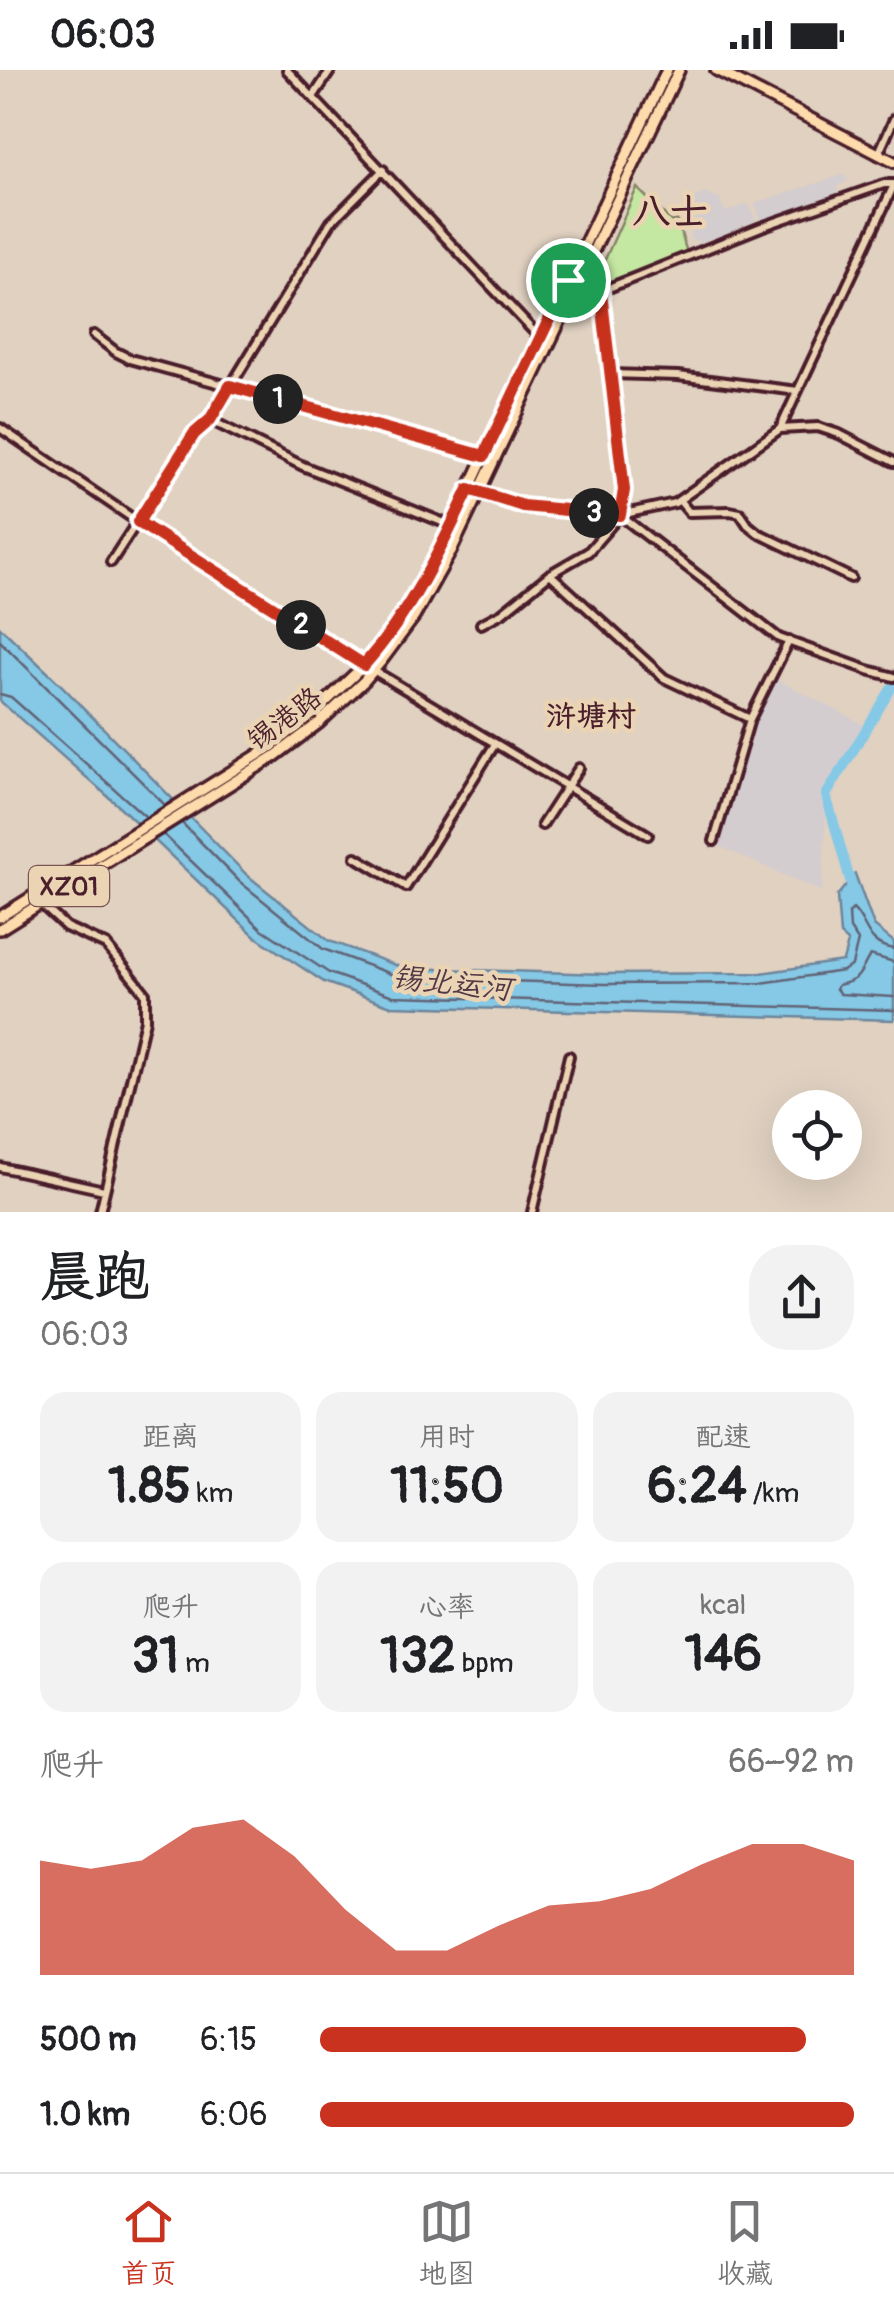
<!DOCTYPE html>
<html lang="zh">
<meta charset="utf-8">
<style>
body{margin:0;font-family:Pangolin,"LXGW WenKai TC",sans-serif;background:#f2f2f2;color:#202124;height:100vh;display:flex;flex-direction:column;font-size:38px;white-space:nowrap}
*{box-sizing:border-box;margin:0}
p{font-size:32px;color:#757577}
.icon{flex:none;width:55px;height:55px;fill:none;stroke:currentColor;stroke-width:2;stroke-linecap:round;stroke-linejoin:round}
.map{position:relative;height:1142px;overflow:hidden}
.details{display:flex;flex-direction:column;background:#fff;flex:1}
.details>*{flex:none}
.buttons{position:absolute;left:772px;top:1020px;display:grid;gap:20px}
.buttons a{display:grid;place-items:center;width:90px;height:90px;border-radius:50%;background:#fff;box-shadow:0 10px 40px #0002;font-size:50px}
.pin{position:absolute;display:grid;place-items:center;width:85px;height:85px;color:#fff;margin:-42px;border:5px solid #fff;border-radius:50%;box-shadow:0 2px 10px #0007}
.km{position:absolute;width:50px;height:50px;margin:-25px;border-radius:50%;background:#222;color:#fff;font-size:28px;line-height:50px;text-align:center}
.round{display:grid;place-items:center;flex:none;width:105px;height:105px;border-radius:40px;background:#f2f2f2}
.headline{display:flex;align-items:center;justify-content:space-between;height:170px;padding:0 40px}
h1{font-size:55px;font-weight:800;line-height:75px}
.figures{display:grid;grid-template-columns:repeat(3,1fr);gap:15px;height:170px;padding:10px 40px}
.figures div{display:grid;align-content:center;border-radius:25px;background:#f2f2f2;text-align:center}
.figures b{font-size:50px;font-weight:800}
.figures small{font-size:28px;font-weight:400}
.figures p{font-size:28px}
.chart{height:280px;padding:20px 40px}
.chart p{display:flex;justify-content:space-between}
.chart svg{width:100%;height:180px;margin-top:10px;fill:#c8321e;opacity:.7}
ul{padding:0 40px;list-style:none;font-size:32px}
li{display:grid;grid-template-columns:160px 120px 1fr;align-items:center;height:75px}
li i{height:25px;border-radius:12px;background:#c8321e}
.status{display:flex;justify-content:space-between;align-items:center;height:70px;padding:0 50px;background:#fff;direction:ltr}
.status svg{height:28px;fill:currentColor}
.tab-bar{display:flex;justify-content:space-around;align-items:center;height:140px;border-top:2px solid #e0e0e0;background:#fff;font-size:28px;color:#757577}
.tab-bar a{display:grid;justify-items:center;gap:5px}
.tab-bar .on{color:#c8321e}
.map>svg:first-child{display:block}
.built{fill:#d3cdd0}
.green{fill:#c4e8a2;stroke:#878466;stroke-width:2.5}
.water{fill:#85c9e6;stroke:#6d859b;stroke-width:2.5}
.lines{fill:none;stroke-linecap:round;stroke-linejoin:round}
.shore{stroke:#626376;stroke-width:2.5}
.river{stroke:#85c9e6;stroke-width:10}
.minor-casing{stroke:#4a1f2b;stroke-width:14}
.major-casing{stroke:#4a1f2b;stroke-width:16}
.minor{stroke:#ebd4b4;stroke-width:6}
.major{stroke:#fedbac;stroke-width:9}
.route-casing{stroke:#fff;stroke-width:20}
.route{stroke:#c8321e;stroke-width:12}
.labels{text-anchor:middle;stroke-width:9;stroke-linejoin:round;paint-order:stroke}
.shield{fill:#ebd4b4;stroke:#7a5554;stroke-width:2.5}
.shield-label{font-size:25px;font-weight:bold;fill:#4a1f2b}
.street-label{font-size:28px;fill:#4a1f2b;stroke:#ebd4b4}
.neighbourhood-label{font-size:30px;font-weight:bold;fill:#4a1f2b;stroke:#ebd4b4}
.water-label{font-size:30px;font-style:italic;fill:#533847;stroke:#ebd4b4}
.district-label{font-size:38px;font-weight:bold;fill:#4a1f2b;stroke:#ebd4b4}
</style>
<div class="status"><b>06:03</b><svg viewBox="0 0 49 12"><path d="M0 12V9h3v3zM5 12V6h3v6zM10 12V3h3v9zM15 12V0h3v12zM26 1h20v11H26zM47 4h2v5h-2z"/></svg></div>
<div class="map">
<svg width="894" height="1142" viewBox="0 0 894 1142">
<rect width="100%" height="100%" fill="#e0d1c1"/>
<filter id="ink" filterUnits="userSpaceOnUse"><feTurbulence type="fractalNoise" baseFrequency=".01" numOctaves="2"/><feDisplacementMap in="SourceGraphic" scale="20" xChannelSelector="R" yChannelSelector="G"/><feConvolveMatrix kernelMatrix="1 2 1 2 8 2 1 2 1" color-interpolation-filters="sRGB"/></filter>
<g filter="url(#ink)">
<path class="built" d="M843,105L848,110L837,117L838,123L760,151L755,133Z
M705,123L719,129L725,142L749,134L756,151L699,174L698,170H692L689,167L692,159L686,139L691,129Z
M776,609L863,654L826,743L822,822L715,774L742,676L756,643Z"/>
<path class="green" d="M637,118L672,152L677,150L687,183L616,209L600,218L594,214Z"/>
<path class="water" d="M0,557L61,615L247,805L329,871L404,898L605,904L761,903L843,891L848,872L840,865L837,826L855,804L874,856L894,872V950L391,936L324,912L256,867L121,738L0,631Z"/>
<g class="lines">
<path class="shore" d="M0,571L165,735
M0,624L11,627L146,747
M182,753L240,812L323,879L402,908L605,914L761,913L843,901L852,895L858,871L850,859L849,843L853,839C868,853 865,875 894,879
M163,764L262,859L329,903L393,926L894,940
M894,892L870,885C859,903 862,910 838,915L836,919L840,924L894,927"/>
<path class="river" d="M853,821L826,725L894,614"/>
<defs>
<path id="minor" d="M287,0L540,268
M313,27L331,0
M878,85L894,49
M601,221L761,157L884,114H894
M94,265L116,282L130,289L484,386
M610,304L678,306L798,321
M210,350L303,396L452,456
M0,358L138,452L364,595
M780,359L818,357L839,364L894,392
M478,423L523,436L620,445L675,433L780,359L894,115
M679,430L689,442L730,441L740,443L748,455L758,463L851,508
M621,446L779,568L868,600L894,607
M111,492L194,364L210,350L331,152L383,100
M550,504L664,608L750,649
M481,554L502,543L550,504L588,482L620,445L623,420L601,221L576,215
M373,600L648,765
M542,755L579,698
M714,771L750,649L789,571
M356,787L406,817L495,674
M41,834L66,857L106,875L145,923V950L100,1142
M0,1097L104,1120
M532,1142L569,986"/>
<path id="major" d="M716,0L894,92
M0,847L269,678L313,644L356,603L374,583L405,541L442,476L667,0
M0,859L275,686L320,652L364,611L382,590L414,547L451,481L679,0"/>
</defs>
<use href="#minor" class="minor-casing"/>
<use href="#major" class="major-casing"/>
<use href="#minor" class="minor"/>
<use href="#major" class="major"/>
</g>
</g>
<g class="lines" filter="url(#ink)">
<defs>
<path id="route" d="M568,210L601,222L624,420L620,445L523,436L469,419C440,481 410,543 364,595L138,452L194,364L210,350L230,316L484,386Z"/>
</defs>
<use href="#route" class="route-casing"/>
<use href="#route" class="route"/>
</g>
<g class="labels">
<rect class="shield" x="29" y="796" width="80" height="40" rx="8"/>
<g class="shield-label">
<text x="69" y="825">XZ01</text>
</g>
<g class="street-label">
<text transform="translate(284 648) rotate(-37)" y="10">锡港路</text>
</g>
<g class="neighbourhood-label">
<text x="591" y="656">浒塘村</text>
</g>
<g class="water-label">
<text transform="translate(452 913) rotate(6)" y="10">锡北运河</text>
</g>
<g class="district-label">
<text x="670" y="154">八士</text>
</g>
</g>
</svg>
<div class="buttons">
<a><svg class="icon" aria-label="locate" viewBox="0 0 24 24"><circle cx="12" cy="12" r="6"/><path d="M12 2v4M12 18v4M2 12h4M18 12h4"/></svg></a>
</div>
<div class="pin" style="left:568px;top:210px;background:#1e9e55"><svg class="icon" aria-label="arrive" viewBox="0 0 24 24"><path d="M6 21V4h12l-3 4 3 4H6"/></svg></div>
<b class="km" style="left:278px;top:329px">1</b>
<b class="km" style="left:301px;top:555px">2</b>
<b class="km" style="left:594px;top:443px">3</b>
</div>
<section class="details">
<div class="headline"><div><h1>晨跑</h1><p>06:03</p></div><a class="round"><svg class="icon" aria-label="share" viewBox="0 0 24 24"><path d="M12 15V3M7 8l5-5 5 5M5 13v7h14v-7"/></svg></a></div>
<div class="figures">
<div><p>距离</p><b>1.85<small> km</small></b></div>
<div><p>用时</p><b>11:50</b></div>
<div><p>配速</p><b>6:24<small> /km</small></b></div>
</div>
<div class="figures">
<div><p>爬升</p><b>31<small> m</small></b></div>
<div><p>心率</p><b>132<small> bpm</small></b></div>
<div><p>kcal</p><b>146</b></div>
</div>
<div class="chart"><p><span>爬升</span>66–92 m</p>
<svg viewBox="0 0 160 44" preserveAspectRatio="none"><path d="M0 44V16L10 18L20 16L30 8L40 6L50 15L60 28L70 38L80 38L90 32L100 27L110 26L120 23L130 17L140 12L150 12L160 16V44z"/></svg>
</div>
<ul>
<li><b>500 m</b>6:15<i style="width:91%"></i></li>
<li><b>1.0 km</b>6:06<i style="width:100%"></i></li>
</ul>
</section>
<nav class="tab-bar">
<a class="on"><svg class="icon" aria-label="home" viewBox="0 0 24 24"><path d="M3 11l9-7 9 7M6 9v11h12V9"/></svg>首页</a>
<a><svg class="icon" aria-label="map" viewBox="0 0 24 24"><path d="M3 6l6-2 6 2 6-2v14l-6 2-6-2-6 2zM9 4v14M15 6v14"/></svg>地图</a>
<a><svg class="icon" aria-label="saved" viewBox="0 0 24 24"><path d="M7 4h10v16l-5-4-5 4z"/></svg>收藏</a>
</nav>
